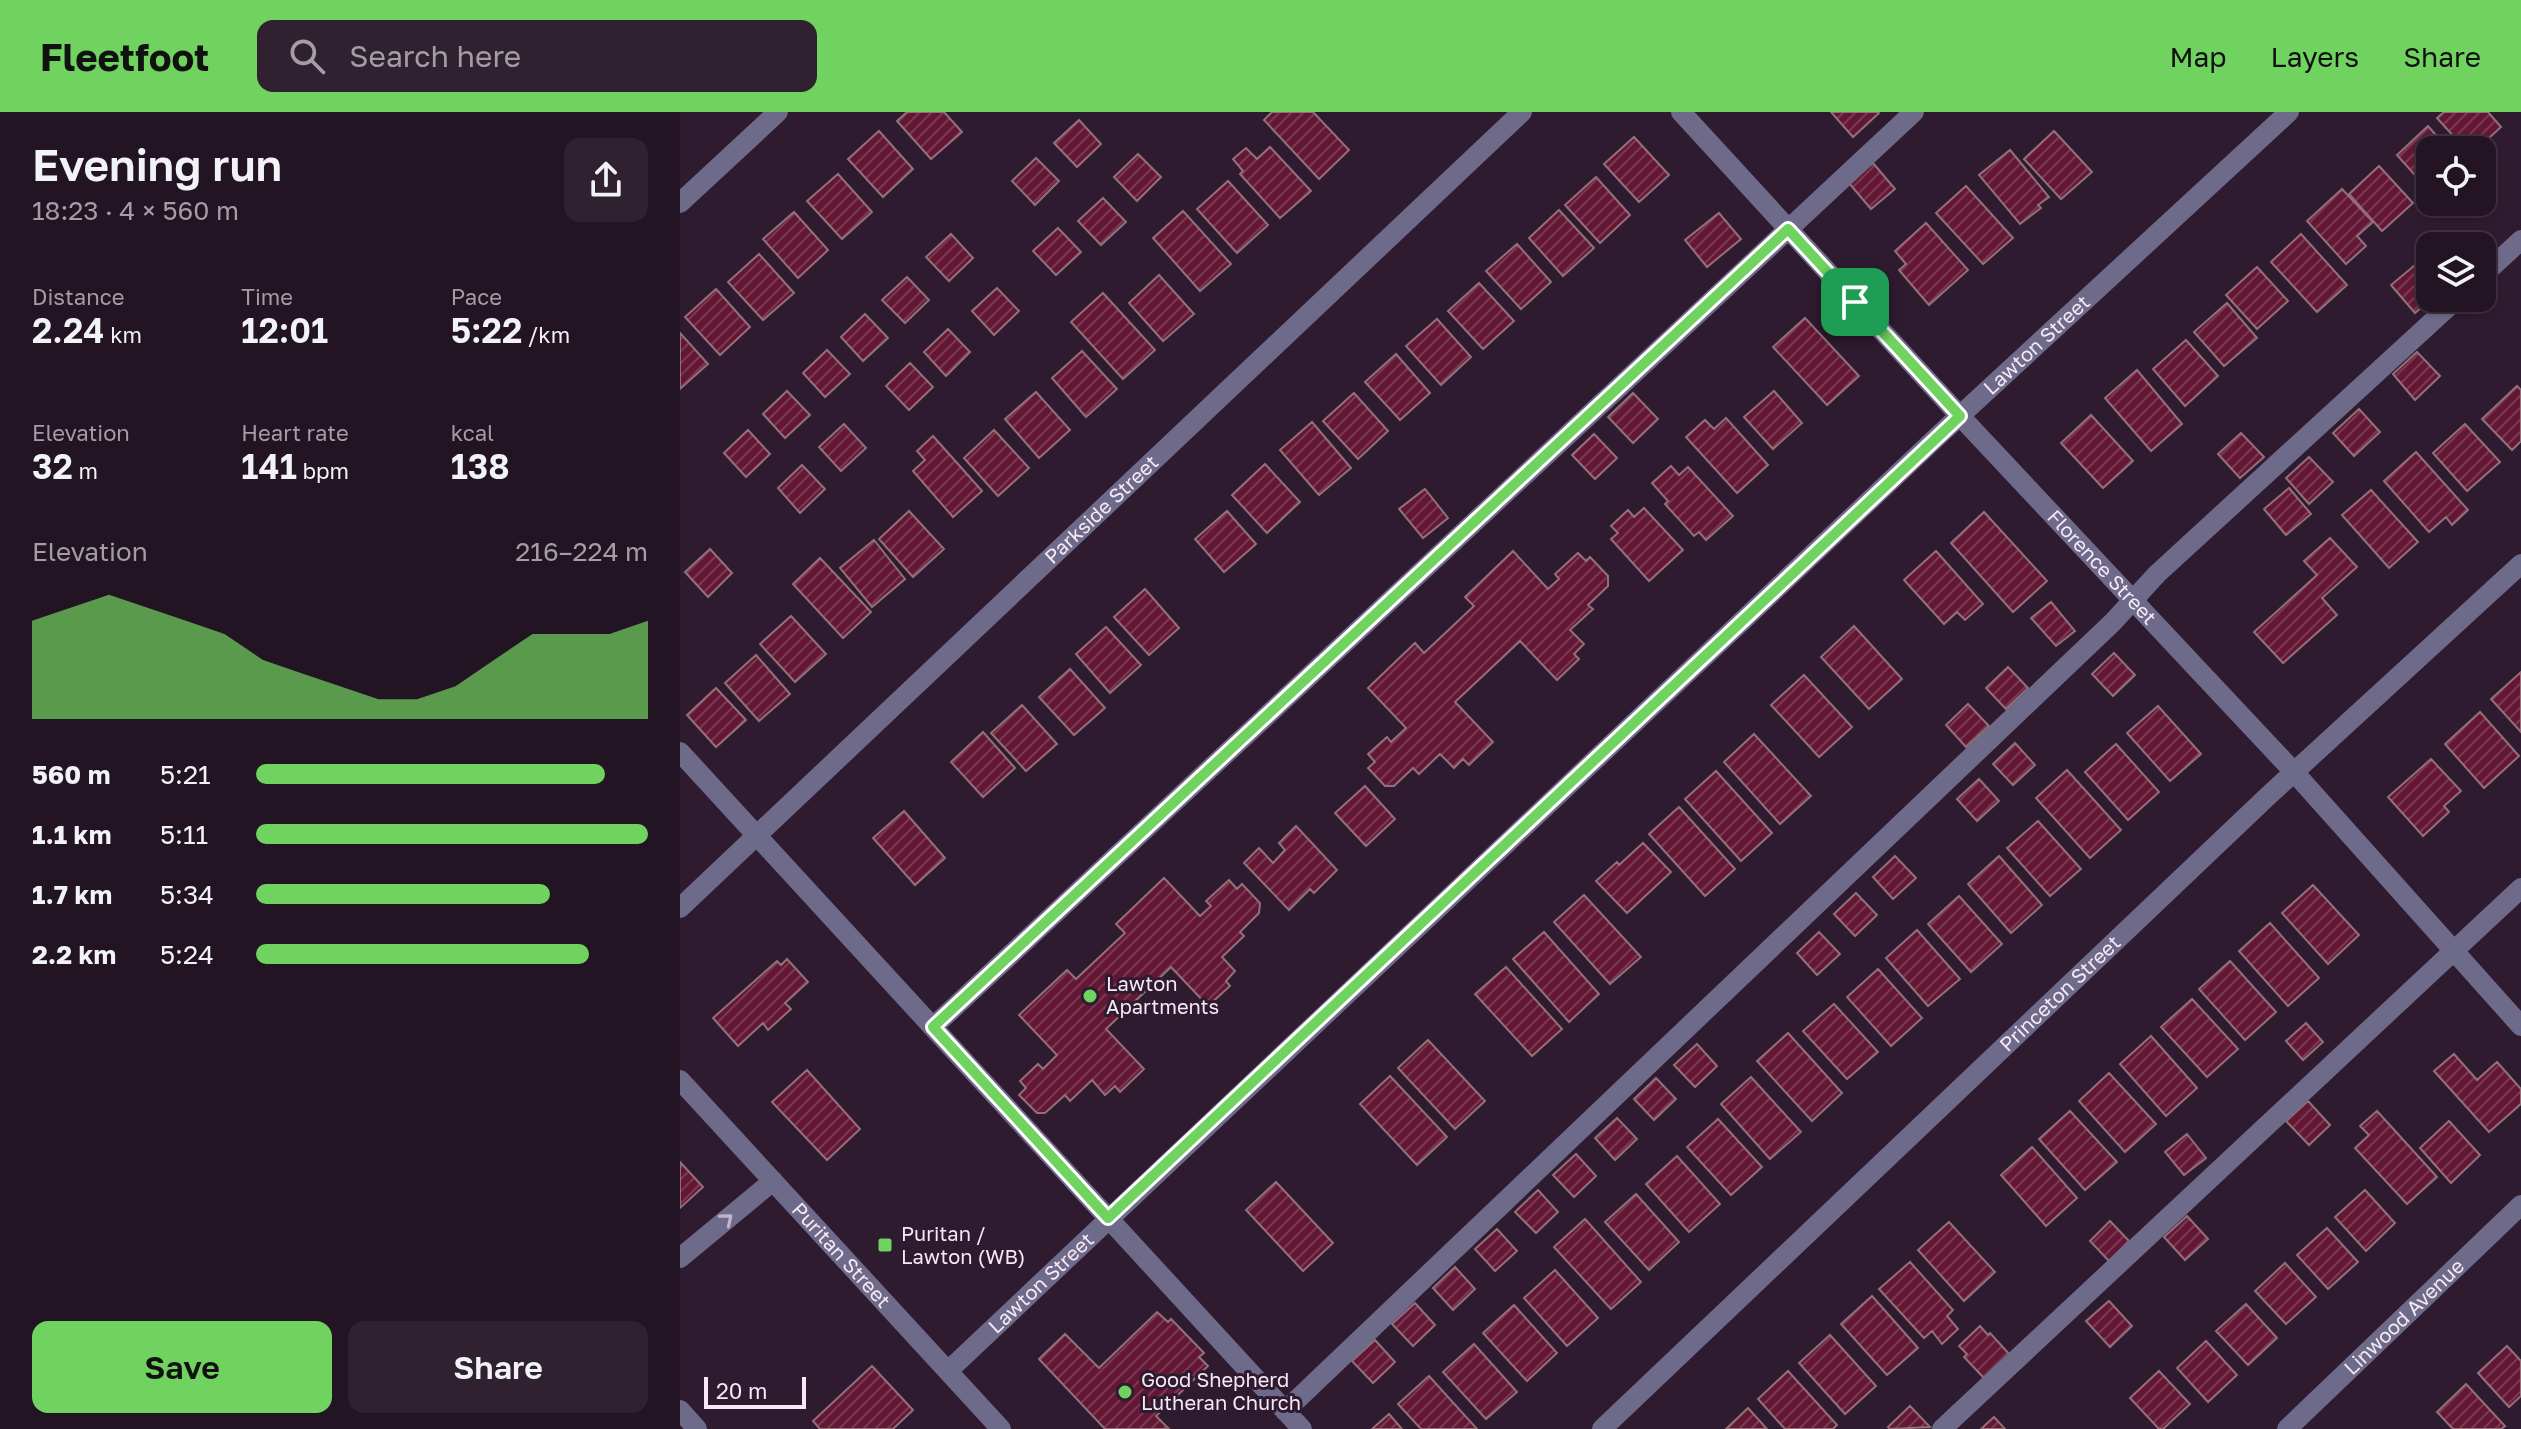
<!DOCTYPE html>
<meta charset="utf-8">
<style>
body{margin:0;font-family:"Golos Text",sans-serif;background:#2f2130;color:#f1f3f6;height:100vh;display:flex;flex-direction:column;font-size:30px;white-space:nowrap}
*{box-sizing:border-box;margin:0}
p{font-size:26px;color:#a39ea6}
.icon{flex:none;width:44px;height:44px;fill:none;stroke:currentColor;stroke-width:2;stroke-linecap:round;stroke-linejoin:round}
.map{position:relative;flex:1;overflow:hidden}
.sheet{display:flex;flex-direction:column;background:#231423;width:680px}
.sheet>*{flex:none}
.controls{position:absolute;left:1736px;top:24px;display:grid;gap:16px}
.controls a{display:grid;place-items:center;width:80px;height:80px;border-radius:16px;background:#231423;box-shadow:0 2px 6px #0004,0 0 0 2px #403341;font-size:40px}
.scale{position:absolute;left:24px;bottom:20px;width:102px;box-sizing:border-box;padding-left:8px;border:4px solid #f6e8f5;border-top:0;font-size:22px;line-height:28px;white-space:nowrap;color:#f6e8f5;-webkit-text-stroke:6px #2f1b2f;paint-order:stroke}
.pin{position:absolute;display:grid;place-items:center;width:68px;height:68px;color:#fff;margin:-34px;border-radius:16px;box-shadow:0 4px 12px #0006}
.round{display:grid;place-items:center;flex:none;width:84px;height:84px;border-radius:16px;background:#2f2130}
.head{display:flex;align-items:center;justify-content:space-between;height:136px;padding:0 32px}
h1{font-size:44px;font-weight:600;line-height:60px}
.metrics{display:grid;grid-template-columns:repeat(3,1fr);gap:12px;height:136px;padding:8px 32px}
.metrics div{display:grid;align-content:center}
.metrics b{font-size:34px;font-weight:600}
.metrics small{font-size:22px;font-weight:400}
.metrics p{font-size:22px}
.chart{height:224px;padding:16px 32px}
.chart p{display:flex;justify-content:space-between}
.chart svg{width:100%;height:144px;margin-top:8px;fill:#70d35f;opacity:.7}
.action{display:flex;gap:16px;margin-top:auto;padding:16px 32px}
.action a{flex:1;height:92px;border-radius:16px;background:#70d35f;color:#111;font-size:32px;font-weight:600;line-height:92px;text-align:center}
.action a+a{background:#2f2130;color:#f1f3f6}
ul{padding:0 32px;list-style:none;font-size:26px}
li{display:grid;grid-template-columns:128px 96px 1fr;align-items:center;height:60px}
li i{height:20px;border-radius:10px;background:#70d35f}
header{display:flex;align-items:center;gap:48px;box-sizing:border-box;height:112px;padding:0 40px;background:#70d35f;color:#111}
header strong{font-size:38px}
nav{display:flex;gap:44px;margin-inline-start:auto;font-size:28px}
.search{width:560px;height:72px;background:#2f2130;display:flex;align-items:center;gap:20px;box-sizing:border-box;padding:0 28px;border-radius:16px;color:#a39ea6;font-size:30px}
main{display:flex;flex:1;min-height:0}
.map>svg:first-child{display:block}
.building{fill:url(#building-hatch);stroke:#937079;stroke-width:2}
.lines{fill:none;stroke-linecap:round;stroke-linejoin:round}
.minor{stroke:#6e6a8a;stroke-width:20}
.oneway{stroke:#c0b6ca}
.route-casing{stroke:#fff;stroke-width:16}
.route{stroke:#70d35f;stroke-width:10}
.poi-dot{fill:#70d35f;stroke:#2f1b2f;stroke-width:3}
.labels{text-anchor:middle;stroke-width:6;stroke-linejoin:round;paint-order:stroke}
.street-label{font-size:20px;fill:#f6e8f5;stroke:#2f1b2f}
.poi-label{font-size:20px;fill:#f6e8f5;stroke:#2f1b2f;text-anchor:start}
</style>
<header>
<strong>Fleetfoot</strong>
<div class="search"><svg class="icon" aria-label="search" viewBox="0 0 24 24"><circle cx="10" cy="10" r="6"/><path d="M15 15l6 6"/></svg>Search here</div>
<nav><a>Map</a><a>Layers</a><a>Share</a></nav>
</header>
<main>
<section class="sheet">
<div class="head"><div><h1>Evening run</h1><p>18:23 · 4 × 560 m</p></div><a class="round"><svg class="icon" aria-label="share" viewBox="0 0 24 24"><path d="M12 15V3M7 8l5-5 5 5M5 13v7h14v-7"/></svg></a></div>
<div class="metrics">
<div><p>Distance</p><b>2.24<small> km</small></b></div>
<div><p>Time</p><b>12:01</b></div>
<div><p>Pace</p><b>5:22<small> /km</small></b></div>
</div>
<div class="metrics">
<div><p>Elevation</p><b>32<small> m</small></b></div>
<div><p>Heart rate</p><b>141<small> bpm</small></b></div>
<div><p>kcal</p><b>138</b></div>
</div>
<div class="chart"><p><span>Elevation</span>216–224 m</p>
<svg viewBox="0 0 160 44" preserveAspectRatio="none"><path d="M0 44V14L10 10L20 6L30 10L40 14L50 18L60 26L70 30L80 34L90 38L100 38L110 34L120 26L130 18L140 18L150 18L160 14V44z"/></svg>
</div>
<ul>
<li><b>560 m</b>5:21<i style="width:89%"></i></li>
<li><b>1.1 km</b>5:11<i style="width:100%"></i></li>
<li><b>1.7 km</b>5:34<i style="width:75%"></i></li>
<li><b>2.2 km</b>5:24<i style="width:85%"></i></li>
</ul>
<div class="action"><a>Save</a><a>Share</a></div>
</section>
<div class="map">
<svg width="1841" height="1317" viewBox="0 0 1841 1317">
<defs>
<pattern id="building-hatch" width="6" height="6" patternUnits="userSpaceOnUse" patternTransform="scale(2)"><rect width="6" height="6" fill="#631735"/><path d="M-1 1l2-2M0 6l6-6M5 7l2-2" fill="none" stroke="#7a3953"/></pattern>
</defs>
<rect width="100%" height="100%" fill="#2f1b2f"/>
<path class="building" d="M227,0H264L282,20L251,47L217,9Z
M592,0H633L669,38L639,67L584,8Z
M1151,0H1198L1199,1L1173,25Z
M1764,0H1808L1821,15L1796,38H1786L1757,6Z
M399,8L421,32L397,55L374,31Z
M1748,14L1769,38H1750V80L1717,43Z
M199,19L233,57L203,85L168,47Z
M1374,19L1412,60L1381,87L1344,47Z
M954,25L989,63L959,90L924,52Z
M590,35L631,79L600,106L560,62L563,59L553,47L566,36L577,47Z
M1330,38L1369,85L1358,93L1361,96L1340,112L1299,63Z
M458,42L481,65L457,89L434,65Z
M356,46L379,69L355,93L332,69Z
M1193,51L1215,77L1191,97L1169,71Z
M1699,54L1733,91L1702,119L1669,82Z
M158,62L192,100L162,127L127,89Z
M916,65L950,103L920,131L885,93Z
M548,69L588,113L557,141L517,97Z
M1286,74L1333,126L1303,152L1256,101Z
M1662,77L1693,110L1677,124L1686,134L1666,152L1627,109Z
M423,86L446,110L421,133L398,109Z
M879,98L914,136L883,164L849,126Z
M503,99L551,152L520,179L473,126Z
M114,100L148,138L118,166L83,127Z
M1039,101L1061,127L1027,155L1005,128Z
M1246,111L1288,158L1249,193L1219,158L1226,152L1215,139Z
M378,116L401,140L376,163L353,139Z
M271,122L293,146L269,169L246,145Z
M1621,122L1667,173L1637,200L1591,150Z
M837,132L871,170L841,197L806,159Z
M79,142L114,181L83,208L48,170Z
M1735,153L1750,169V186H1752L1735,201L1711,173Z
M1577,155L1608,189L1577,217L1546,183Z
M479,163L514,202L483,229L449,191Z
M227,165L249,188L225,211L202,188Z
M799,171L834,209L803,237L768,199Z
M317,176L339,199L314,223L292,199Z
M36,177L70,215L40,243L5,205Z
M423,181L475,238L443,267L391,210Z
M1547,191L1577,226L1544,254L1514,220Z
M185,202L208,226L183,249L161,225Z
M1125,206L1179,264L1147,293L1093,235Z
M757,207L791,245L761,273L726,234Z
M268,217L290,240L266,264L244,240Z
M0,221L28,252L0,277Z
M1506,228L1538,264L1505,294L1473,257Z
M147,238L170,262L145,285L123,261Z
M402,239L437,277L406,305L372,266Z
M1737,240L1760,264L1735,288L1713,262Z
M716,242L750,281L720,308L685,270Z
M230,251L253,275L229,298L206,274Z
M1457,258L1502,312L1471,339L1425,286Z
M1837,274L1841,278V329L1832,338L1802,307Z
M107,279L130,303L105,326L83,302Z
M1094,279L1122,311L1093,337L1064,305Z
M356,280L390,318L359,346L325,307Z
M674,281L708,319L678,347L643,309Z
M953,281L978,307L953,331L928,305Z
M1679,297L1700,320L1674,344L1653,321Z
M1411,303L1453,349L1423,376L1381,331Z
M1046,306L1088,353L1057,381L1006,325L1025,308L1034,317Z
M632,310L671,356L639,383L600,338Z
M164,312L186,336L161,359L139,335Z
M1785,312L1820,350L1787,379L1753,341Z
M68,318L90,342L66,365L44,341Z
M314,318L349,356L318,384L284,346Z
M1561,321L1584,345L1560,366L1538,342Z
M914,322L937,346L915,367L892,343Z
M253,324L302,379L273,405L233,359L245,348L237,339Z
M1736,340L1788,398L1772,413L1766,405L1749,420L1704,369Z
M1629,345L1653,370L1629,392L1606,366Z
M585,352L620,390L587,421L552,383Z
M122,353L145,377L120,401L98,376Z
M991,354L999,363L1008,355L1053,404L1026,428L1019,420L1014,424L985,392L988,389L972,371Z
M1609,376L1631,402L1606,423L1584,397Z
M745,377L768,406L743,426L719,397Z
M1691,378L1738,430L1709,456L1662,403Z
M964,396L1003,438L969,469L931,427L938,421L931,414L948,398L954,405Z
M229,399L264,437L233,465L199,427Z
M547,399L576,432L544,460L515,427Z
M1304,400L1367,469L1333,500L1271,431Z
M1650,426L1677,455L1642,486L1657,503L1603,551L1574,520L1637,463L1624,449Z
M194,428L225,467L192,495L160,456Z
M30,437L52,461L28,485L5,460Z
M833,439L868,477L879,467L875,462L898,441L906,449L910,445L928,464V474L908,493L913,497L890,518L904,532L894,542L899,547L877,568L840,529L775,590L813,630L789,653L783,647L774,656L760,642L739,662L733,656L714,674H705L688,656L695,650L688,642L707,625L711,630L726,616L688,576L735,531L744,541L794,494L785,485Z
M1256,439L1303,492L1285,508L1277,500L1264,512L1224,468Z
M140,446L191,500L163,526L113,472Z
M465,477L499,516L469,543L434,505Z
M1371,490L1395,519L1376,534L1351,506Z
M111,504L146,542L115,570L80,532Z
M1174,514L1222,567L1189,597L1141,545Z
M426,515L461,553L430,581L396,542Z
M1434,541L1455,563L1433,584L1412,562Z
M76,543L110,582L79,609L45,571Z
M1328,555L1348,576L1326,597L1306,576Z
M390,557L425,596L394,623L359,585Z
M1841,560V620L1811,587Z
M1124,563L1172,615L1139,645L1091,593Z
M36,576L66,608L36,635L7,603Z
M1288,592L1309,614L1286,635L1266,613Z
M342,593L377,632L346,659L311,621Z
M1478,594L1521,642L1490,669L1447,621Z
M1800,600L1839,644L1804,676L1765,632Z
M303,620L335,656L303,685L271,650Z
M1074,622L1131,684L1100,712L1044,650Z
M1335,631L1355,653L1333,673L1313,652Z
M1436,632L1479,680L1448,708L1405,660Z
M1751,647L1781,679L1764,694L1769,700L1743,724L1708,685Z
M1387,658L1441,718L1410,746L1356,686Z
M1036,659L1092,721L1061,749L1005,687Z
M1299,667L1319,689L1297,709L1277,687Z
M685,674L715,707L686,734L655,701Z
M999,695L1055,757L1025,784L969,722Z
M224,699L265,746L235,773L193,726Z
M1358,709L1401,757L1370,784L1327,736Z
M616,714L657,758L634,781L630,777L609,798L564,751L579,736L593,751L605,738L599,731Z
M963,731L991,760L947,801L916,769L937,750L939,753Z
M1215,744L1236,766L1213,787L1193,765Z
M1319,744L1362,793L1331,821L1288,772Z
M484,766L520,804L531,794L526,789L549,768L557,777L562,772L580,791L579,801L560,820L564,824L542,845L555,859L546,869L550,874L528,894L491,855L426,917L464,957L440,980L435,974L425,983L412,968L390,989L385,983L365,1001H357L339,983L346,976L340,969L358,952L363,957L377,943L339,903L387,858L396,867L445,821L436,812Z
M1633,773L1679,823L1648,852L1602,801Z
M1176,781L1197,803L1175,824L1154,802Z
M904,783L961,845L930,872L874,810Z
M1279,784L1322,832L1291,860L1248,812Z
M1590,811L1639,866L1608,894L1559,839Z
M1237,818L1280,867L1248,894L1206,846Z
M864,820L919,882L889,910L833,847Z
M1139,820L1160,842L1137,863L1117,841Z
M107,847L128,870L105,891L111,897L88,918L83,911L58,934L33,906L97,849L101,853Z
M1550,849L1596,900L1565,928L1519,877Z
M826,855L882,917L852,944L795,882Z
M1198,857L1242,906L1211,934L1167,885Z
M1512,887L1558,937L1527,965L1481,915Z
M1154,892L1198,940L1167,967L1123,919Z
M1626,911L1643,930L1623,948L1606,929Z
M1108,921L1162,981L1132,1009L1077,949Z
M1471,924L1517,976L1486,1004L1440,952Z
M748,928L805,989L775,1017L718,956Z
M1017,932L1037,954L1015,975L994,953Z
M1774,942L1797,968L1817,950L1841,977V992L1809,1020L1754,959Z
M127,958L180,1017L147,1048L92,990Z
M1429,961L1476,1012L1445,1040L1399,989Z
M710,964L767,1025L737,1053L680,992Z
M1071,965L1121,1020L1090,1047L1041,992Z
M976,966L996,987L974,1008L954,987Z
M1628,989L1650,1013L1629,1033L1606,1009Z
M1390,999L1437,1050L1405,1078L1359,1027Z
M1697,999L1757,1065L1727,1092L1675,1036L1689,1023L1680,1014Z
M937,1006L957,1027L935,1048L915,1026Z
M1038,1007L1082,1055L1051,1083L1007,1035Z
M1769,1009L1800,1043L1771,1071L1740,1036Z
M1507,1022L1526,1046L1504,1063L1485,1040Z
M1352,1035L1397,1086L1366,1114L1321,1063Z
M896,1042L916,1064L894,1085L873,1063Z
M997,1044L1040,1092L1009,1120L966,1072Z
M0,1050L23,1075L0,1096Z
M596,1070L653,1131L623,1159L566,1098Z
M858,1078L878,1100L856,1121L835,1100Z
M1685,1078L1715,1111L1686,1139L1655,1105Z
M956,1082L999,1130L969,1158L925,1110Z
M1507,1104L1528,1127L1505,1148L1484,1125Z
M905,1107L961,1170L931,1197L874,1135Z
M1430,1109L1449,1129L1429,1149L1410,1129Z
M1269,1110L1315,1160L1284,1189L1238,1138Z
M1647,1116L1678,1150L1648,1177L1617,1143Z
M817,1117L837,1139L815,1159L795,1137Z
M1230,1150L1273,1198L1267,1204L1278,1217L1262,1232L1252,1219L1244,1226L1199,1177Z
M1605,1151L1636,1185L1606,1212L1575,1179Z
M775,1155L795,1177L773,1198L753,1176Z
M875,1158L918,1206L887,1234L844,1186Z
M1192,1184L1238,1236L1207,1263L1161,1212Z
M1429,1189L1452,1214L1430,1235L1406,1209Z
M735,1191L755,1213L733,1234L712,1212Z
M1566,1192L1597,1226L1568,1253L1536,1219Z
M834,1193L877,1241L847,1269L803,1221Z
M477,1200L488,1210L491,1207L524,1241L519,1245L528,1254L476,1304L489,1317H425L359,1247L385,1222L419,1256Z
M1300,1214L1308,1223L1310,1221L1330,1243L1304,1266L1284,1245L1287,1242L1279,1234Z
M1150,1223L1196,1274L1165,1302L1119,1251Z
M695,1228L715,1250L693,1271L672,1249Z
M1526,1229L1557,1263L1528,1290L1497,1256Z
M794,1232L837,1280L806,1307L763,1260Z
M1827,1234L1841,1249V1284L1829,1295L1798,1261Z
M192,1254L233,1298L213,1317H140L133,1309Z
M1108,1259L1157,1313L1153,1317H1105L1078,1287Z
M1479,1259L1510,1292L1483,1317H1479L1450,1286Z
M749,1264L797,1317H741L718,1292Z
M1786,1272L1825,1314L1821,1317H1773L1757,1300Z
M1230,1294L1250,1315L1210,1317L1208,1315Z
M1068,1296L1087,1317H1046Z
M709,1302L722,1317H692Z
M1314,1305L1325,1317H1301Z"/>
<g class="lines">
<g class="minor">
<path id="s1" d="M1001,0L1280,304L1614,660L1841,914"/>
<path d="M0,91L98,0"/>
<path d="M1802,164L1841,128"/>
<path d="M0,640L622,1317"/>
<path id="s2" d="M0,796L842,0"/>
<path d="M253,915L1234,0"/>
<path id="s3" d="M0,968L321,1317"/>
<path d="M0,1146L93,1069"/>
<path id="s4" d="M268,1259L1259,323L1609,0"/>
<path d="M0,1298L17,1317"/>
<path d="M605,1299L1433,510L1477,462L1778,186"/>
<path id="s5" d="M922,1317L1588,684L1841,452"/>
<path d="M1262,1317L1841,776"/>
<path id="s6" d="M1607,1317L1841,1093"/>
</g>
</g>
<defs><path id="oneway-chevron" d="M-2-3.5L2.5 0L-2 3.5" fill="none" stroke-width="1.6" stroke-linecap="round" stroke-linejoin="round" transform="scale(2)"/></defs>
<use class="oneway" href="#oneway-chevron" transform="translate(47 1107) rotate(-40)"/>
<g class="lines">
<defs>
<path id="route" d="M1108,117L1280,304L428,1106L253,915Z"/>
</defs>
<use href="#route" class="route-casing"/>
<use href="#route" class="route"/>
</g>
<g class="poi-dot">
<circle cx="410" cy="884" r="8"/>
<rect x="197" y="1125" width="16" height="16" rx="4"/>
<circle cx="445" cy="1280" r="8"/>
</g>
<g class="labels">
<g class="street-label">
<text dy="7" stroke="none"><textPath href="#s4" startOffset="1496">Lawton Street</textPath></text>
<text dy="7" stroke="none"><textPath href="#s2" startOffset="580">Parkside Street</textPath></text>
<text dy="7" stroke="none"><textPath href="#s1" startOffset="620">Florence Street</textPath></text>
<text dy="7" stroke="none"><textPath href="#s5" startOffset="632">Princeton Street</textPath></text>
<text dy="7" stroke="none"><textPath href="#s3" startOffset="238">Puritan Street</textPath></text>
<text dy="7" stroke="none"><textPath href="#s4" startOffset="128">Lawton Street</textPath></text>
<text dy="7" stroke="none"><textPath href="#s6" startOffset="162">Linwood Avenue</textPath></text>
</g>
<g class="poi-label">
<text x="426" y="879">Lawton<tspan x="426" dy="23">Apartments</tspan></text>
<text x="221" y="1129">Puritan /<tspan x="221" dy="23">Lawton (WB)</tspan></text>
<text x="461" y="1275">Good Shepherd<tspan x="461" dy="23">Lutheran Church</tspan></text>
</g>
</g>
</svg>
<div class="controls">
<a><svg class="icon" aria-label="locate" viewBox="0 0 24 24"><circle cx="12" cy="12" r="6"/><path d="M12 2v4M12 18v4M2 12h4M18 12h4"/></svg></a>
<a><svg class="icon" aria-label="layers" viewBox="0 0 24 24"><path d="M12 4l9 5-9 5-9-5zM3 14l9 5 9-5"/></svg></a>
</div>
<div class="scale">20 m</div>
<div class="pin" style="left:1175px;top:190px;background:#1e9e55"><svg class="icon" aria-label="arrive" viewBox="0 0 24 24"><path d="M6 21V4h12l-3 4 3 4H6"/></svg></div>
</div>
</main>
